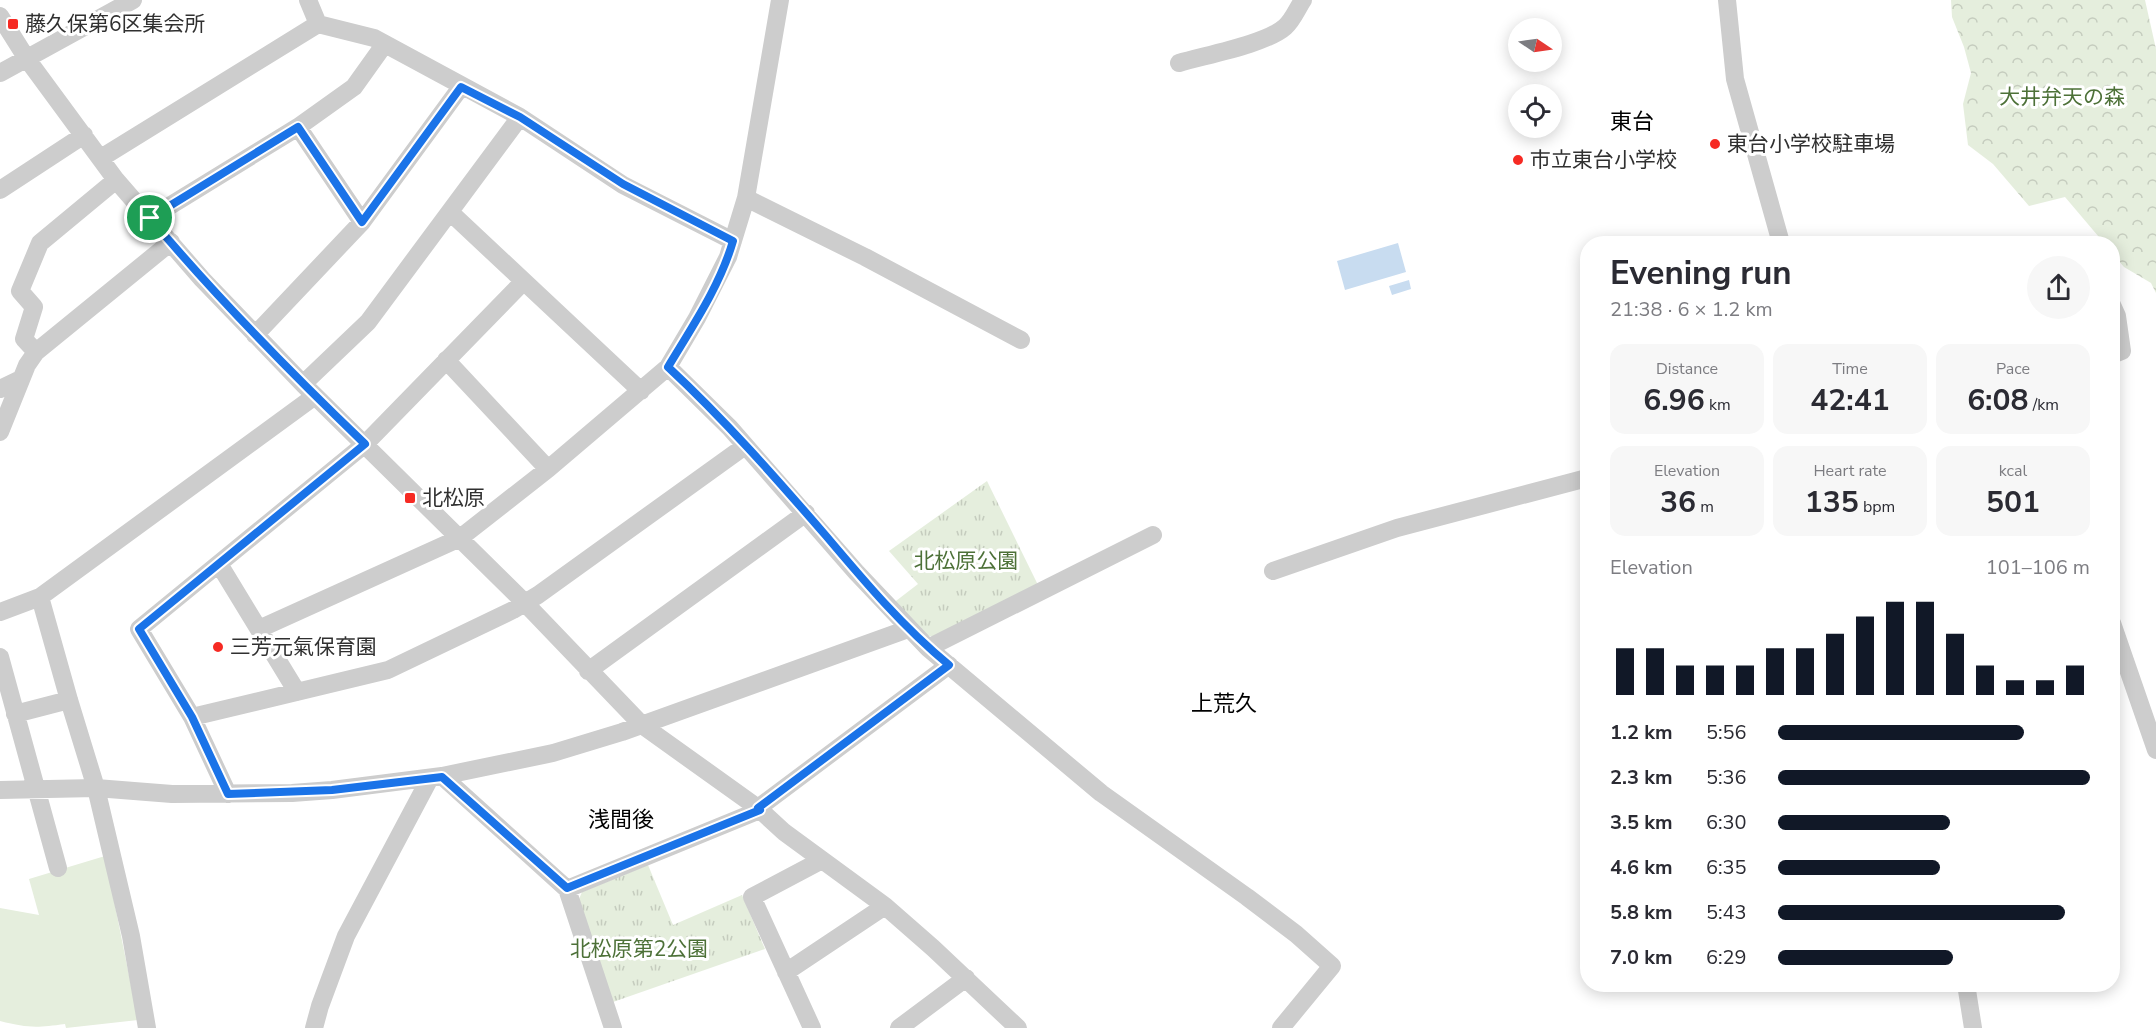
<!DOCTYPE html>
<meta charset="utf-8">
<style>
body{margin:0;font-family:"Nunito Sans","Noto Sans JP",sans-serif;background:#f7f7f7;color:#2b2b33;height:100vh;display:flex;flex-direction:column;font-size:22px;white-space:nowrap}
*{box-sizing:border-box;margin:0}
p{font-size:20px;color:#7c7c81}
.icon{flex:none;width:33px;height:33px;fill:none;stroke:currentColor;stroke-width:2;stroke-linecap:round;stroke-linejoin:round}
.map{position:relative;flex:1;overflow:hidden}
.drawer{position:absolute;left:1580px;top:236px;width:540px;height:756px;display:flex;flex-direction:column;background:#fff;border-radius:24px;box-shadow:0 3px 15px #0003}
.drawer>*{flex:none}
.needle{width:39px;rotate:103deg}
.controls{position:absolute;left:1508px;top:18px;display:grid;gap:12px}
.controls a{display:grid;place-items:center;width:54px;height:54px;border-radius:50%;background:#fff;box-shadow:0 3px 15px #0003;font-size:30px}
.pin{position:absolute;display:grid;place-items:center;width:51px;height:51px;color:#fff;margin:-26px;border:3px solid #fff;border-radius:50%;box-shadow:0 2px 6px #0007}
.round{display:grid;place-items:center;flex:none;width:63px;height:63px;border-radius:32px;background:#f7f7f7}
.head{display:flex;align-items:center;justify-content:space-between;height:102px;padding:0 30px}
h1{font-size:33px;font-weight:700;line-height:45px}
.metrics{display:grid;grid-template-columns:repeat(3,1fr);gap:9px;height:102px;padding:6px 30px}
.metrics div{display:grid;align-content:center;border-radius:15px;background:#f7f7f7;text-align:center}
.metrics b{font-size:30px;font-weight:700}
.metrics small{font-size:16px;font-weight:400}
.metrics p{font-size:16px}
.chart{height:168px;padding:12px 30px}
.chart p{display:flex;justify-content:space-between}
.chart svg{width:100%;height:108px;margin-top:6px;stroke:#111827;stroke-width:6}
ul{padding:0 30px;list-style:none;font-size:20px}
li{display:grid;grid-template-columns:96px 72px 1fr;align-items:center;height:45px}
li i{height:15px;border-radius:8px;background:#111827}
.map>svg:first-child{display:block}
.grass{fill:#e5eedd}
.forest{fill:url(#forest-crowns)}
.park{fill:url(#park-tufts)}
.water{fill:#c8dcf0}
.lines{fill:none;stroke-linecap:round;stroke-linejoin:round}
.minor{stroke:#cdcdcd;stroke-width:18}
.route-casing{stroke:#fff;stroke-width:12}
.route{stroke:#1a73e8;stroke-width:8}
.poi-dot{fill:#f62a23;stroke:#fff;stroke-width:2}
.labels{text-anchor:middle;stroke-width:6;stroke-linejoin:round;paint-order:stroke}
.poi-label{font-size:21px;fill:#303030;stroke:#fff;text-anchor:start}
.park-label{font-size:21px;fill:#4d7138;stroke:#fff}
.neighbourhood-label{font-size:22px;fill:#000;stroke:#fff}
</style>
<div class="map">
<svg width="2156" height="1028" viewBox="0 0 2156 1028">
<defs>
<pattern id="forest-crowns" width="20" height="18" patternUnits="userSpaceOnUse" patternTransform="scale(1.5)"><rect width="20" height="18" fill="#e5eedd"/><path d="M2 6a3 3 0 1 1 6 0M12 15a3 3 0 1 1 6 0" fill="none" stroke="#c5ccbe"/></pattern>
<pattern id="park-tufts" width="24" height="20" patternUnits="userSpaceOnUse" patternTransform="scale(1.5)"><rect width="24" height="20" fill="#e5eedd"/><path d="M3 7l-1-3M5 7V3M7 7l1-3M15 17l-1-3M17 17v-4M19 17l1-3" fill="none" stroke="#c5ccbe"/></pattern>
</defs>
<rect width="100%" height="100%" fill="#fff"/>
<path class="grass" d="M105,856L138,1020L66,1028L65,1024C36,1028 28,1028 0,1021V908L39,915L29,879Z"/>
<path class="forest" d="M1951,0H2145L2156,49V293L2151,283L2124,267L2112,253V243H2104L2065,197L2029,206L1993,164L1968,145L1963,104L1971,73L1964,47L1952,17Z"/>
<path class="park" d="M987,481L1038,585L935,637L924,635L892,604L918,584L889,551Z
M648,865L673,925L742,895L765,949L613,1002L579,899L582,892Z"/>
<path class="water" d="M1398,243L1406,272L1345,290L1337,261Z
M1409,280L1411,289L1392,295L1389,286Z"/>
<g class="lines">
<path class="minor" d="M308,0L318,24
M1727,0L1735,79L1781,243
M0,16L27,59L116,180L202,279L303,384L525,603L642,725L758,808L784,832L885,906L933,948L1018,1028
M1179,63C1206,55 1266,44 1285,27C1293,20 1297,9 1303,0
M0,73L133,0
M298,127L362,222
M101,158L318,24L374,38L520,117L623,185L733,241
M0,190L84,135
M746,198L865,257L1021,340
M450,212L641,391
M150,218L298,127L354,87L384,45
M2112,305L2117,316L2122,351L2112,355
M255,335L362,222L461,87
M36,352L24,339L34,307L20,291L40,243L116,180
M446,360L548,469
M668,367L730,428L856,572L928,648L1101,793L1247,897L1296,934L1332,966L1281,1028
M303,384L368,322L520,117
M0,389L21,379
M0,432L27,365L36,352L171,242
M219,564L297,692
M1273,571L1397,528L1587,478
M40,597L69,700L96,788L131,936L147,1028
M0,612L40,597L315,396
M2112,623L2156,750
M259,629L460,538L548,469L668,367L697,318L728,257L746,198L780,0
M928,648L1153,535
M0,657L58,868
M588,671L806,513
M15,714L69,700
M192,717L388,670L513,610L538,595L745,446
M442,776L567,889L613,1028
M0,790L96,788L172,794L292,793L332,790L442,776L553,753L622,732L908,629
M228,794L192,717L139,629L365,444L523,282
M758,808L949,665
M567,889L760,810
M786,972L885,906
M1966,984L1973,1028
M314,1028L320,1006L346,936L430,778
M812,1028L752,897L822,860
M899,1028L966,978"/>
</g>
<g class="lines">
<defs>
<path id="route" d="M461,87L520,117L623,184L733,241C720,286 692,327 668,367C725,420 776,478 827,537C865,582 903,627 949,665L758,808L760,810L567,888L442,777L332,790L228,794L192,717L139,629L365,444C290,372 217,298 150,218L298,127L362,222Z"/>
</defs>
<use href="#route" class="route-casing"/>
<use href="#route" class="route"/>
</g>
<g class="poi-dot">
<rect x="7" y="18" width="12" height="12" rx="3"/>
<circle cx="1715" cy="144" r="6"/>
<circle cx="1518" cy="160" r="6"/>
<rect x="404" y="492" width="12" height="12" rx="3"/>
<circle cx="218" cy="647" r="6"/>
</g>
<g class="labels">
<g class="poi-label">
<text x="25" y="31">藤久保第6区集会所</text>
<text x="1727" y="151">東台小学校駐車場</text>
<text x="1530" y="167">市立東台小学校</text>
<text x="422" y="505">北松原</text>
<text x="230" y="654">三芳元氣保育園</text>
</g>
<g class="park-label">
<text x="2062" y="104">大井弁天の森</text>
<text x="966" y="568">北松原公園</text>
<text x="639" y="956">北松原第2公園</text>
</g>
<g class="neighbourhood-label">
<text x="1632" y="129">東台</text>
<text x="1224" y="711">上荒久</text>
<text x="621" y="827">浅間後</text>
</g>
</g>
</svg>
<div class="controls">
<a><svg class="needle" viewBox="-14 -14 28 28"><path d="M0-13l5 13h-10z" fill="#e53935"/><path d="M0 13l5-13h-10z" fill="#7c7c81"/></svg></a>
<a><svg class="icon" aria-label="locate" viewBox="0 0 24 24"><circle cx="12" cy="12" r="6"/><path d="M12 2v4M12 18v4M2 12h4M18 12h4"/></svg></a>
</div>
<div class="pin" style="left:150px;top:218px;background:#1e9e55"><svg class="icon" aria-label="arrive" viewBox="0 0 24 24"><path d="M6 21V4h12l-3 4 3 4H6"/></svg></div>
<section class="drawer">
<div class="head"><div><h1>Evening run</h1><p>21:38 · 6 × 1.2 km</p></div><a class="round"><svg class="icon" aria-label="share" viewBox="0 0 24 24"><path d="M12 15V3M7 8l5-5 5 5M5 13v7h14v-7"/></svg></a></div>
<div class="metrics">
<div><p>Distance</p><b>6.96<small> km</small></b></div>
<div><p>Time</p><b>42:41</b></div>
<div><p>Pace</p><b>6:08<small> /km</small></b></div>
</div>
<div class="metrics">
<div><p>Elevation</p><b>36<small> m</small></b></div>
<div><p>Heart rate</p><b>135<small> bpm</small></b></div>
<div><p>kcal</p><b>501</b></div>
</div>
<div class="chart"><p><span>Elevation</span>101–106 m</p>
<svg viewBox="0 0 160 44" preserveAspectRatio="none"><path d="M5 44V25M15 44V25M25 44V32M35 44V32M45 44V32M55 44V25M65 44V25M75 44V19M85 44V12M95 44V6M105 44V6M115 44V19M125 44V32M135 44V38M145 44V38M155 44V32"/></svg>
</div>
<ul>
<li><b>1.2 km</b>5:56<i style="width:79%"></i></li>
<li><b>2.3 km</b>5:36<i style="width:100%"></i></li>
<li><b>3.5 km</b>6:30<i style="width:55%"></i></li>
<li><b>4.6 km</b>6:35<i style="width:52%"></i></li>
<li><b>5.8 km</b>5:43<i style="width:92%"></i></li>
<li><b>7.0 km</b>6:29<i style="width:56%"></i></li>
</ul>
</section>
</div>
